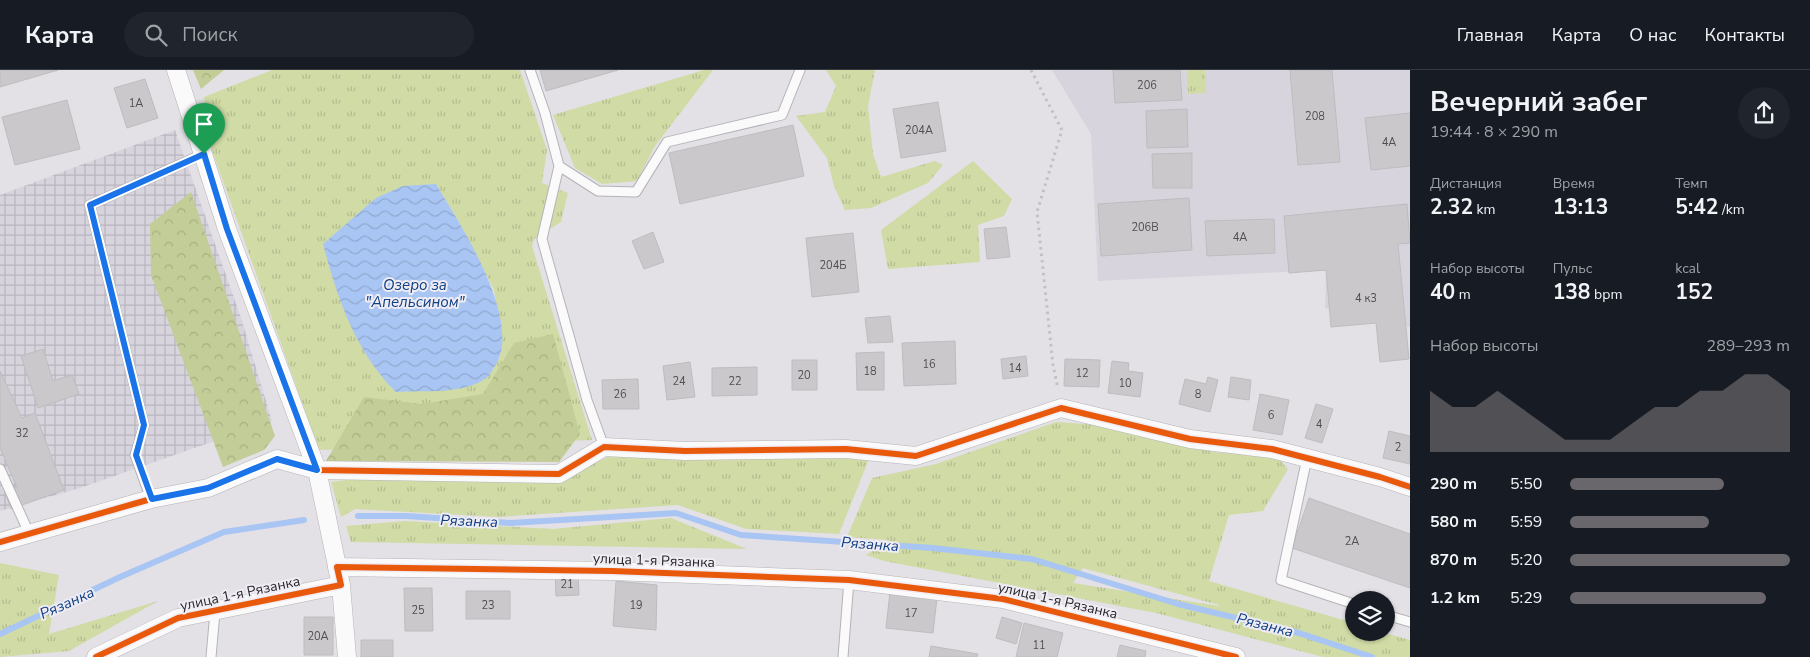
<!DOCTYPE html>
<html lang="ru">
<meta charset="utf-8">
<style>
body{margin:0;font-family:"Nunito Sans",sans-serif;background:#20242c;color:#f1f3f6;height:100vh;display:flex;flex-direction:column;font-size:19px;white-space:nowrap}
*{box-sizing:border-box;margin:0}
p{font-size:16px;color:#9ea1a6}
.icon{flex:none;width:28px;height:28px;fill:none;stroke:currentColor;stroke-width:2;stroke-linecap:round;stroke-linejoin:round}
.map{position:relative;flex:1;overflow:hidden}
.drawer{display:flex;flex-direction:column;background:#171b24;width:400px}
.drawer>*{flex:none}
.fabs{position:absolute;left:1345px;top:521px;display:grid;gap:10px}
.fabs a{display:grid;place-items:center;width:50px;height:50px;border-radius:50%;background:#171b24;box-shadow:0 1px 4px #0004;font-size:25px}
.pin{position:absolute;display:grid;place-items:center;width:42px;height:42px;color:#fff;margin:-51px -21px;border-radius:50% 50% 50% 0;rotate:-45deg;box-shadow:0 0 5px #0007}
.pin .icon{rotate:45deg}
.round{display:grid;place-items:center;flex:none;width:52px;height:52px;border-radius:26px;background:#20242c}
.overview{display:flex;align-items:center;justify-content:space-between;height:85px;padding:0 20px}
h1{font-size:28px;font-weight:700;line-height:38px}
.stats{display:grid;grid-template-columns:repeat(3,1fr);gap:8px;height:85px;padding:5px 20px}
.stats div{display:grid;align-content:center}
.stats b{font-size:21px;font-weight:700}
.stats small{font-size:14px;font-weight:400}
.stats p{font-size:14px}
.chart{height:140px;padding:10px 20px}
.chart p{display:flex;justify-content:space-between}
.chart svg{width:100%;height:90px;margin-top:5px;fill:#69676b;opacity:.7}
ul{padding:0 20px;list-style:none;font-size:16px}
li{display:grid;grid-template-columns:80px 60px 1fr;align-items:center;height:38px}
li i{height:12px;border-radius:6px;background:#69676b}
header{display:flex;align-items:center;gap:30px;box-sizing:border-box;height:70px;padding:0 25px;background:#171b24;border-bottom:1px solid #363941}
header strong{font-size:24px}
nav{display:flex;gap:28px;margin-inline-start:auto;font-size:18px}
.search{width:350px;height:45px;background:#20242c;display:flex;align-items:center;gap:12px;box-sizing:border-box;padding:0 18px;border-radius:28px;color:#9ea1a6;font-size:19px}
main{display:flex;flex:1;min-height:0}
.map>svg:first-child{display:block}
.built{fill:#d8d4de}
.industrial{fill:url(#industrial-grid)}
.grass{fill:url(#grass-tufts);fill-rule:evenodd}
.forest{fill:url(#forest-crowns)}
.water{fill:url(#water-waves)}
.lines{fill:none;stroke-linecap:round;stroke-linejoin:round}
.stream{stroke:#a8c5f3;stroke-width:6}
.building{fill:#cbc8cb;stroke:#bebcbe}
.service-casing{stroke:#b5b3b7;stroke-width:11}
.minor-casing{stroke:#b5b3b7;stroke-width:19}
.path{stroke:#c1c1c2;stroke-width:3;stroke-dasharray:2.5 4;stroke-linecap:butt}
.service{stroke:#fbfafb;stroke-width:9}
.minor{stroke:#fbfafb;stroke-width:18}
.cycleway-casing{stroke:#efecf4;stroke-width:9}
.cycleway{stroke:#e8590c;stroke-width:6}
.route-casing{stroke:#fff;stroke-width:10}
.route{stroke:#1a73e8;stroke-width:6}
.labels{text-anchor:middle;stroke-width:4;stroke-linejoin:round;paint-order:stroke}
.number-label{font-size:11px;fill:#504e52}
.street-label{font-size:14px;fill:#272629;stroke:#efecf4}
.water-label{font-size:15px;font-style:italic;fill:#0d3f84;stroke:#efecf4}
</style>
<header>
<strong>Карта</strong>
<div class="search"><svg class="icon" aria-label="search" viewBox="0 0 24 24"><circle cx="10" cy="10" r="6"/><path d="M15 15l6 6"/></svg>Поиск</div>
<nav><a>Главная</a><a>Карта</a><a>О нас</a><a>Контакты</a></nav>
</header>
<main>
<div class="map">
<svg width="1410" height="587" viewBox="0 0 1410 587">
<defs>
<pattern id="industrial-grid" width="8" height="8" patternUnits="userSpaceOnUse" patternTransform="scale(1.25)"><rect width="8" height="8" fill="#d8d4de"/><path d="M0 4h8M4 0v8" fill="none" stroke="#b9b6be"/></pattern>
<pattern id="grass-tufts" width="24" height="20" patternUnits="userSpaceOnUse" patternTransform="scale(1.25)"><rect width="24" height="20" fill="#d0dba6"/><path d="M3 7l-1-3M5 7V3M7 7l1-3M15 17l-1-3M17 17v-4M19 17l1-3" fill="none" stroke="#b3bc8f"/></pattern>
<pattern id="forest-crowns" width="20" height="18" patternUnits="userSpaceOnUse" patternTransform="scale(1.25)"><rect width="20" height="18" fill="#c3cd97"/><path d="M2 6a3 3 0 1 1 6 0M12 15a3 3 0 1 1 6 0" fill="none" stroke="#a8b082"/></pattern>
<pattern id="water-waves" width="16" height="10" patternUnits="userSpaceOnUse" patternTransform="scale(1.25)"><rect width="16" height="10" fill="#a8c5f3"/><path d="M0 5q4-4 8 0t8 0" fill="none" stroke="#91a9d0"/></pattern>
</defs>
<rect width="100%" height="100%" fill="#e3e1e5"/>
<path class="built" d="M1052,0H1410V257L1376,253L1325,238L1326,200L1098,211L1091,64Z"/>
<path class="industrial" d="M175,60L241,248L272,351L80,418L0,441V125Z"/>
<path class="grass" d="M272,0H520L547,80L542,113L568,123L561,152L534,169L532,176L592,370L319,380L213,83L204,27ZM436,114L459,152L494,220L501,260L500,287L487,308Z
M704,0H713L655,76L637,111L602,114L575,98L553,45Z
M826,0H875L868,36L873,84L881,107L935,91L943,95L928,113L871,138L845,140L834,116L827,88L796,46L825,42L836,16Z
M1187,0H1205L1206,23L1188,24Z
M973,91L1012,129L1004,146L978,155L980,192L888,199L881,160Z
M1056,352L1112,356L1165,371L1214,382L1277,387L1288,399L1263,441L1229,445L1209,511L1354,553V562L1385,563L1410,570V587H1323L1156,543L884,491L866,485L890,470L847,467L872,408L936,394ZM1083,498L1219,535V536L1073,513Z
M843,379L869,389L839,464L746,459L678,435L498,447L355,439L341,447L331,412L360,408L562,409L608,387L732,389Z
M671,448L747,479L351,472L346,456L405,451L553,459Z
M0,493L59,505L49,564L158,531L69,581L0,587Z"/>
<path class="forest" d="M193,0H224L201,19Z
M191,122L275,366L264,380L223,397L151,205L150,154Z
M553,264L580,364L559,392L326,391L364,327L422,334L483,324L514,273Z"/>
<path class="water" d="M436,114C460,154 524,251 495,296C492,300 490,306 486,308C463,325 424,320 396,322C355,281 338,230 323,174L376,128L403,116Z"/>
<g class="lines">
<path class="stream" d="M358,446H407L511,453L676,443L741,465L933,478L1032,489L1178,534L1299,563L1372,587
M0,564L120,507L224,462L304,450"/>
</g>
<path class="building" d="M0,0H58L0,17Z
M540,0H618L546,21Z
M1113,0H1180L1182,30L1115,33Z
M1290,0H1332L1340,92L1298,95Z
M145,9L158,48L127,58L114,18Z
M67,30L80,79L15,95L2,47Z
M938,32L946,81L901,88L893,39Z
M1187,39L1188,77L1147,78L1146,41Z
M1410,43V96L1371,100L1365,48Z
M793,55L804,106L680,134L669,83Z
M1192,83V118H1153L1152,84Z
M1189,128L1192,180L1101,186L1098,134Z
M1407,134L1410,173L1398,174L1409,289L1380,292L1376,253L1331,257L1326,200L1289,203L1284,146Z
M1274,149L1275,183L1207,186L1205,151Z
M1006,157L1010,187L987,189L984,159Z
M653,162L664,192L644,199L632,171Z
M853,163L859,222L812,227L806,168Z
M890,246L893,272L868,273L865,248Z
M955,271L956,314L904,316L902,273Z
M43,279L53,311L72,305L79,324L38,338L21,286Z
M884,282V320H857L856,283Z
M1026,286L1028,306L1003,309L1001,289Z
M1065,289L1100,290L1099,317L1064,316Z
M792,290H817V320H792Z
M1112,291L1129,293L1128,301L1143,303L1140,327L1108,323Z
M690,292L695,327L667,330L663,296Z
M757,297V325L712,326V298Z
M0,301L22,348L35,343L64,420L11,439L5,422L17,417L0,378Z
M1208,307L1218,310L1210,342L1179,334L1185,309L1206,314Z
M1231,307L1251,310L1249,330L1228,327Z
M638,309L639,339H603L602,310Z
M1260,324L1289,330L1282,365L1253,360Z
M1316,334L1333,339L1322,373L1305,368Z
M1389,361L1410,366V394L1383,388Z
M1309,428L1410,464V518L1292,478Z
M578,501L579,525L556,526L555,502Z
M616,511L657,515L656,560L613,556Z
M404,518H432L433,561H405Z
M466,521H510V549H466Z
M890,522L937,528L933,563L886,558Z
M304,547H333V585H304Z
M1002,547L1022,553L1016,574L996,568Z
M1024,553L1063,563L1057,587H1016Z
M361,570H393V587H361Z
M1120,575L1146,581L1145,587H1117Z
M931,576L978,584L977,587H929Z"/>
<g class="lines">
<defs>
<path id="service" d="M530,0L545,43L559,96L542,169L587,330L604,377
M559,96L598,121L636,122L667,72L782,45L800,0
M1307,388L1281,510L1354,534
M0,399L29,463
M151,429L135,385L144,355L90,135L203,84
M1386,545L1410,552
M211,587L215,542
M843,587L849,510"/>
<path id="minor" d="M176,0L227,159L317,400L341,515L347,587
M0,472L151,429L208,418L277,389L317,400L559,404L604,377L685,381L846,379L916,386L1061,338L1190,369L1272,379L1380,407L1410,417
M96,587L178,548L341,515L337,497L612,501L849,510L1003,529L1236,587"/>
</defs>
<use href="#service" class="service-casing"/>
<use href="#minor" class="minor-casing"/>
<path class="path" d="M1031,0L1062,60L1037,142L1053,295L1058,319"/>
<use href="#service" class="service"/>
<use href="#minor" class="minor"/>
<defs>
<path id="cycleway" d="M0,472L151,429L208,418L277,389L317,400L559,404L604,377L685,381L846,379L916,386L1061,338L1190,369L1272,379L1380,407L1410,417
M96,587L178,548L341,515L337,497L612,501L849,510L1003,529L1236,587"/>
</defs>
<use href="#cycleway" class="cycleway-casing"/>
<use href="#cycleway" class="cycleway"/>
</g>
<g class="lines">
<defs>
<path id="route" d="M204,84L227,159L317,400L277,389L208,418L152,429L136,385L144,355L90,135Z"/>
</defs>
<use href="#route" class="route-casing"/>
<use href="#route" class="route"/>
</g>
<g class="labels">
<g class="number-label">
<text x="1147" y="19">206</text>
<text x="136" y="37">1А</text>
<text x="1315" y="50">208</text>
<text x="919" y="64">204А</text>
<text x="1389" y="76">4А</text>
<text x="1145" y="161">206В</text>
<text x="1240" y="171">4А</text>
<text x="833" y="199">204Б</text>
<text x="1366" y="232">4 к3</text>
<text x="929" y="298">16</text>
<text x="1015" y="302">14</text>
<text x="870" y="305">18</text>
<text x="1082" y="307">12</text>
<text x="804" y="309">20</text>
<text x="679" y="315">24</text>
<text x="735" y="315">22</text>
<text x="1125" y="317">10</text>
<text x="620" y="328">26</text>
<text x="1198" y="328">8</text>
<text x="1271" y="349">6</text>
<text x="1319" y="358">4</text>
<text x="22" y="367">32</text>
<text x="1398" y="381">2</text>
<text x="1352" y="475">2А</text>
<text x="567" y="518">21</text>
<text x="488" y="539">23</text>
<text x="636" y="539">19</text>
<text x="418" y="544">25</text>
<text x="911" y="547">17</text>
<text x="318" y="570">20А</text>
<text x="1039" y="579">11</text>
</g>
<g class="street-label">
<text transform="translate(654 490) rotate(2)" y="5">улица 1-я Рязанка</text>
<text transform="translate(240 523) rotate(-12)" y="5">улица 1-я Рязанка</text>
<text transform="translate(1058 530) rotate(13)" y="5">улица 1-я Рязанка</text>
</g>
<g class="water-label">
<text x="415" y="220">Озеро за<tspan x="415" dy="17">"Апельсином"</tspan></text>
<text transform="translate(469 451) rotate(2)" y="5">Рязанка</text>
<text transform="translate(870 474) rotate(4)" y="5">Рязанка</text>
<text transform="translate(67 533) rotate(-24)" y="5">Рязанка</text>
<text transform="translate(1265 555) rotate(14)" y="5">Рязанка</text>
</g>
</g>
</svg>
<div class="fabs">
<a><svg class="icon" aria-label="layers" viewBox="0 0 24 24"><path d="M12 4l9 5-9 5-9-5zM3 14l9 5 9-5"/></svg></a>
</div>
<div class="pin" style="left:204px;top:84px;background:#1e9e55"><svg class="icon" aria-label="arrive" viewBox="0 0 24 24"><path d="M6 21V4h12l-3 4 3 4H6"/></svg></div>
</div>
<section class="drawer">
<div class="overview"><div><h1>Вечерний забег</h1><p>19:44 · 8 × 290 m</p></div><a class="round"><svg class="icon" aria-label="share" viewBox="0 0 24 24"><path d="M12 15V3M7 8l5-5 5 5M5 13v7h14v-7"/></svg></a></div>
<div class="stats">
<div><p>Дистанция</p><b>2.32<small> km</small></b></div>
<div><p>Время</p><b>13:13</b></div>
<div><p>Темп</p><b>5:42<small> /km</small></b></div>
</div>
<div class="stats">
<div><p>Набор высоты</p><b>40<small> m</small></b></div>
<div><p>Пульс</p><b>138<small> bpm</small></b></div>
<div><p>kcal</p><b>152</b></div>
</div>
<div class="chart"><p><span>Набор высоты</span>289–293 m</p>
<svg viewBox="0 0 160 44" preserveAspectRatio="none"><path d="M0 44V14L10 22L20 22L30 14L40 22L50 30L60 38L70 38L80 38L90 30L100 22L110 22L120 14L130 14L140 6L150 6L160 14V44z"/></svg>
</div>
<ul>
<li><b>290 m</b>5:50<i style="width:70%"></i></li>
<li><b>580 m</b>5:59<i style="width:63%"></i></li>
<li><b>870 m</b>5:20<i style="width:100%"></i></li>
<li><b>1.2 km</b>5:29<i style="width:89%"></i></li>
</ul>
</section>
</main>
